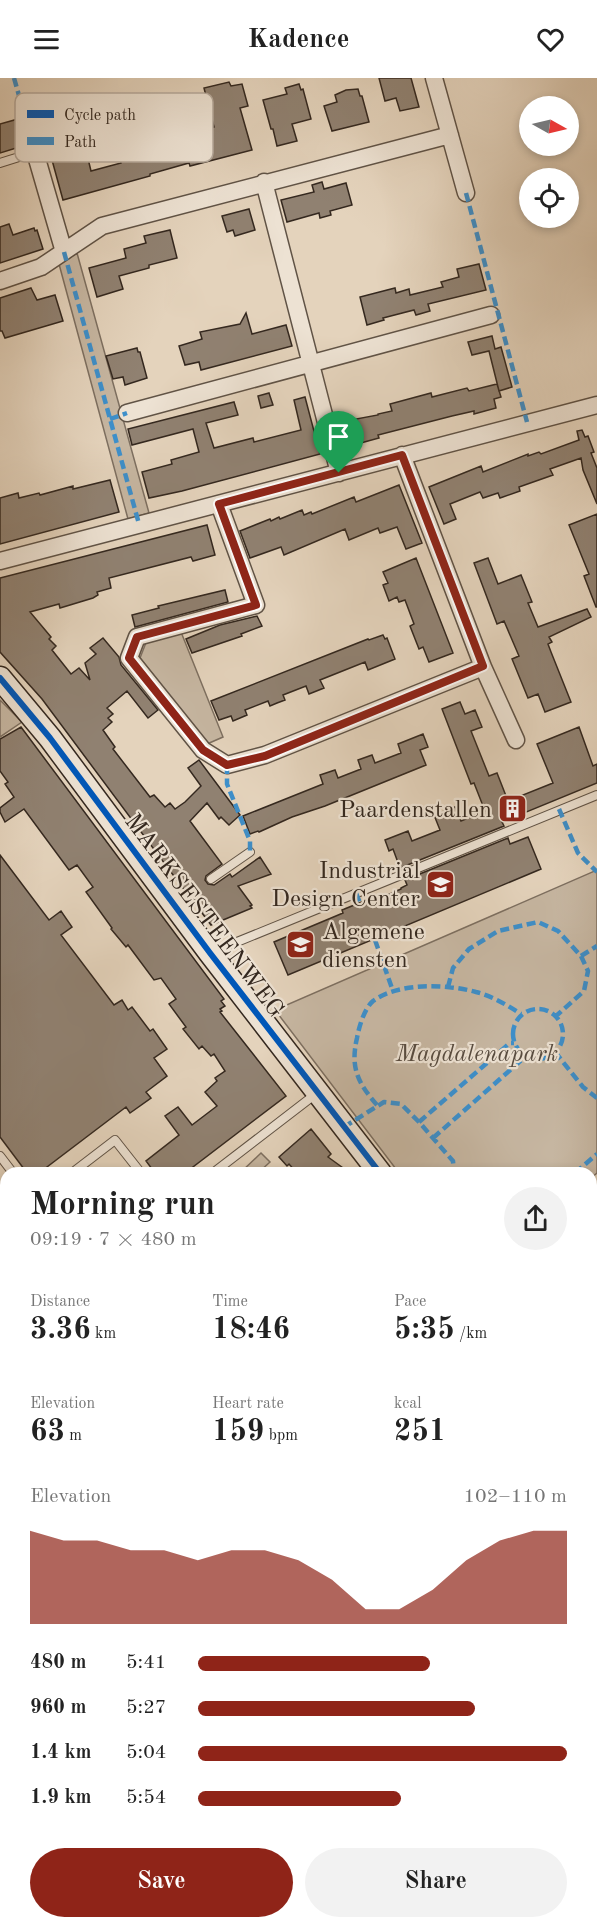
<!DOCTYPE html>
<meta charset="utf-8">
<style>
body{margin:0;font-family:"Old Standard TT",serif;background:#f2f2f2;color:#222;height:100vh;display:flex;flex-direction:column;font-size:22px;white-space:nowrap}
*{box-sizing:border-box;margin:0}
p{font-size:20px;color:#767676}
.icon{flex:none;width:33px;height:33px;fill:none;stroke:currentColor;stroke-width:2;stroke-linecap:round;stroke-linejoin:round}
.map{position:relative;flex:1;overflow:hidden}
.panel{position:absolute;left:0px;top:1089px;width:597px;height:762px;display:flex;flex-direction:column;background:#fff;border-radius:18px 18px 0 0;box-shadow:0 3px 9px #0003}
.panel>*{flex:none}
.needle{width:39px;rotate:98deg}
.fabs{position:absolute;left:519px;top:18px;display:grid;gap:12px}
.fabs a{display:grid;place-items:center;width:60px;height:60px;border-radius:50%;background:#fff;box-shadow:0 3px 9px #0003;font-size:30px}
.pin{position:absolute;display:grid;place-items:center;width:51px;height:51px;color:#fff;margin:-62px -26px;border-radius:50% 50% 50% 0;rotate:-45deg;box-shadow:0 0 6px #0007}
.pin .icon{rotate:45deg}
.round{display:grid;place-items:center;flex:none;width:63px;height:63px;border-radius:32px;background:#f2f2f2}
.headline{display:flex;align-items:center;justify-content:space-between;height:102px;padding:0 30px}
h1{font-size:33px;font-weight:700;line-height:45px}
.figures{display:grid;grid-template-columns:repeat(3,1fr);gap:9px;height:102px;padding:6px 30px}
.figures div{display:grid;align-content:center}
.figures b{font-size:30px;font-weight:700}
.figures small{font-size:16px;font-weight:400}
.figures p{font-size:16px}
.chart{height:168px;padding:12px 30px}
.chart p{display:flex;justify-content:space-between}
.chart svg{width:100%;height:108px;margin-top:6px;fill:#8f2418;opacity:.7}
.primary-button{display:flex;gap:12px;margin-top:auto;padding:12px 30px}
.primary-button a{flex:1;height:69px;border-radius:36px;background:#8f2418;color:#fff;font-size:24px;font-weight:700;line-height:69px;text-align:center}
.primary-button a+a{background:#f2f2f2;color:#222}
ul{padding:0 30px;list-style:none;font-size:20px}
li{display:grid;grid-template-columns:96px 72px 1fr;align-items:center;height:45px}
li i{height:15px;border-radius:8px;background:#8f2418}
header{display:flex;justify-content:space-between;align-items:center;height:78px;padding:0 30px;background:#fff;font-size:27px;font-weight:700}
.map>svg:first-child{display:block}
.green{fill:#c6b6a1;stroke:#7d6f60;stroke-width:1.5}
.building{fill:#908171;stroke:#34281f;stroke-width:1.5}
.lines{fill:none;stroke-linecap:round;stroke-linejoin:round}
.lane-casing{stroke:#605346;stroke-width:10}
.street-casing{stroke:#605346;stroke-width:19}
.secondary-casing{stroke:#34281f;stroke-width:25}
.lane{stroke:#ede2d3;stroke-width:8}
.street{stroke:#ede2d3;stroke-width:16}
.secondary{stroke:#ede2d3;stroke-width:22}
.rail-casing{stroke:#34281f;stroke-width:7}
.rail{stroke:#ede2d3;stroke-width:4.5;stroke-dasharray:14;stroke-linecap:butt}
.quiet{stroke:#3d8fca;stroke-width:4.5;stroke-dasharray:9 4.5;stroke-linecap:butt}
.cycleway-casing{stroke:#ede2d3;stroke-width:10}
.cycleway{stroke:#0057b8;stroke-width:6}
.route-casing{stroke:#fff;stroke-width:12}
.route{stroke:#8f2418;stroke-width:8}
.labels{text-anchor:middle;stroke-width:4.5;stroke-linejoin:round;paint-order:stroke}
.poi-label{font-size:24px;fill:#34281f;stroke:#ede2d3;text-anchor:end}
.street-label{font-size:24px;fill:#34281f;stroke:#ede2d3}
.park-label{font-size:24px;font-style:italic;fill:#584c40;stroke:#ede2d3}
.key{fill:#ede2d3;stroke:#b6aa9d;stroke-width:1.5}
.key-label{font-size:16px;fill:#34281f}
</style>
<header><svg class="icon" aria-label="menu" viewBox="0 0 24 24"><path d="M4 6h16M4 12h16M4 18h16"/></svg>Kadence<svg class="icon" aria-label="heart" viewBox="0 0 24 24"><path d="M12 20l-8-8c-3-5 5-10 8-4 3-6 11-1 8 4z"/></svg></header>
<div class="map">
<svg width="597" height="1851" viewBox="0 0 597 1851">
<rect width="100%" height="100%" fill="#e4d3bc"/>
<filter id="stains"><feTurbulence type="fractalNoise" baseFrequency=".00333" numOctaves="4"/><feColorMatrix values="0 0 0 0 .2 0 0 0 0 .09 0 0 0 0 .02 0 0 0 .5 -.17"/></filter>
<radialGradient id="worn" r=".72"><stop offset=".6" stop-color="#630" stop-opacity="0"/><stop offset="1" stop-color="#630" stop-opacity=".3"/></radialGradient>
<path class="green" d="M77,175L149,435L128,441L59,186Z
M181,554L223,659L207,666L140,580L147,562Z
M0,622L22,644L0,659Z
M597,792V1095L591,1100V1095H399L275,932Z
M261,1075L270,1084L258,1095H240Z
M597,1245V1309L591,1308V1257Z
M591,1369L597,1376V1443L591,1442Z"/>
<path class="building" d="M379,0H411L419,29L400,33L396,20L385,23Z
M229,4L231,8L242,6L248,28L240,30L252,72L190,88L189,85L150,96V98L63,122L52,82L60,80L56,67L83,60L91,93L121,85L119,76L160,65L163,63L160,53L185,46L188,56L214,49L204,10Z
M299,6L301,12L303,11L311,41L292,46L297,63L277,68L273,51H271L263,22L287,16L285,10Z
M358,11L360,18H362L369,44L332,53L324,28L337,24L335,17L346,12Z
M18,41L26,67L0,75V46Z
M322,104L324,111L346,105L352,127L330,133L331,137L320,140L319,135L287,144L281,122L314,114L312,107Z
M249,131L255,152L235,158L233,152L227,154L222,138Z
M9,146L13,157L34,150L35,153L37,152L43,171L0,185V149Z
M170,152L177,180L149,187V190L119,198L123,211L97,219L89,190L126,180L124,171L146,165L144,158Z
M479,186L486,212L428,226L430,233L416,237L414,232L383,240L384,242L367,247L360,219L395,210L396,215L409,211L410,217L443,209L441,204L459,199L457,191Z
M31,210L37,222L55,217L63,243L5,260L2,253H0V220Z
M246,235L252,256L286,247L292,268L201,292L199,284L185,287L179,268L202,261L200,254L240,246Z
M492,258L495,271L501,269L512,309L499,313L489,273L472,277L468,264Z
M137,270L138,274H140L147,300L125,307L123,299L113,301L106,278Z
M497,306L501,319L494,321L496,330L474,336V333L452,338L378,357L379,360L346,369L340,344L378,337V336L392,333L390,326L431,315L432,319L467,310L469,313Z
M269,315L273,327L261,330L258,318Z
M305,319L320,376L182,413L149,420L142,394L172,386L171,382L199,374L193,351L132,367L128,351L234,324L238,337L206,345L214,370L253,360L254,364L301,352L294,322Z
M582,352L585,359L588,358L594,374L591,375L597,390V426L583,392L581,380L550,391L553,397L519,409L520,413L500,420L498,415L483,420L480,414L450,426L456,441L444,446L429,409L481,388L483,394L528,376V378L539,374L541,376L579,362L577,353Z
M110,402L119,434L0,466V420L18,415L19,420L39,415L40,417L73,408V411Z
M399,407L422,465L406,471L397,449L380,455L378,450L349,462L345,451L284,477L281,469L250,480L240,453L270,441L271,443L279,439L280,441L302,432L304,437L311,434L312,436L354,419L356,424Z
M597,436V529H596L584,498L589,496L569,447Z
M207,447L215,477L193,483L191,479L109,500L111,510L97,514L98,517L93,520L60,530L59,526L30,534L51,559L49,561L56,568L52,572L71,596L79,590L90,602L85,585L96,576L90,570L103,560L119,579L121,587L158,632L148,640L127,613L107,630L113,636L108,640L112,644L103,652L115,669L113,671L150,719L154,717L165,729L170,725L175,731L185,724L201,708L188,690L199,682L240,737L229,747L221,739L219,741L207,725L190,743L222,786L206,798L205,802L208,806L214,807L230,796L232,799L260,779L271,796L238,808L252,827L250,828L252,830L211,847L193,823L195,818L194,814L189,812L185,813L42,621L0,574V500Z
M416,480L453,575L429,584L423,569L419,571L410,548L414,546L405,522L399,524L397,519L389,523L383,507L388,505L383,494Z
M488,480L498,506L521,497L532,524L528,525L538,549L587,531L591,539L549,559L552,564L548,566L551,574L571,624L545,634L538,616L528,620L512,581L519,578L504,543L497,546L474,485Z
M225,512L228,524L135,549L132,537L159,530L158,528Z
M257,538L262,548L241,556L242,558L192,575L186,561L220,547Z
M383,557L385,561L387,560L395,581L368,592L365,584L320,602L324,610L309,616L306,608L283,617L285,622L277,625L270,628L268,623L245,632L247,637L233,643L231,638L219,642L211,623L368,561L369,562Z
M460,624L465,636L475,632L482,649L471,653L489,698L497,695L508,723L553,705L537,666L579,649L593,688L597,686V705L502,744L504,748L400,790L393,771L389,773L385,762L408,753L412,763L440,752L434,737L455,729L461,743L485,733L474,705L471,706L464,688L442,631Z
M21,649L224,921L221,923L225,928L220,931L222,933L220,934L286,1018L185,1095H155L146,1083L179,1057L165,1038L178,1029L192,1047L217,1028L205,1014L217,1003L215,1000L225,993L214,976L211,978L202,968L199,971L183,951L186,949L169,926L176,921L161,900L154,902L128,867L126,869L111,851L112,850L86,814L93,809L77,787L69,792L24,731L5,744L0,734V730L14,719L5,706L8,704L0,693V661Z
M423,656L428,669L420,672L426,687L325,728L292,739L259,754L258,753L250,756L243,738L323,706L320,697L335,692L338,700L361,691L358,682L372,677L375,685L401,675L398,666Z
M528,759L541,791L288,897L274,864L343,835L342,832L379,817L381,820L401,811V810L407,807L405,802L508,760L510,766Z
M0,777L49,842L61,833L72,849L61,857L114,927L122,922L128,932L132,929L150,953L153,951L167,971L154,980L167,998L146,1014L151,1020L130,1035L126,1029L39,1095H27L0,1059Z
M311,1051L331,1076L328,1079L350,1095H297L289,1086L287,1088L279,1079Z"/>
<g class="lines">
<defs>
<path id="lane" d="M0,85L35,74
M211,801L250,774
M176,828L189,818
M210,875L597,717
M0,1078L13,1095
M72,1095L115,1062L141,1095
M213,1095L317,1015
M591,1747L597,1762"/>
<path id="street" d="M434,0L466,115
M35,74L64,174
M264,104L339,395
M0,203L41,189L102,148L450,57
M127,335L491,237
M402,377L483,589L516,662
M219,426L256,527L137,559L129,580L203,672L227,687L265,677L483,589
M0,483L597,327
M0,1489L6,1496
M300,1845L304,1851"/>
<path id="secondary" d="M0,600L50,660L210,875L380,1095
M591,1343L597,1350
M0,1623L6,1620"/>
</defs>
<use href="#lane" class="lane-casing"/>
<use href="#street" class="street-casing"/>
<use href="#secondary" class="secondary-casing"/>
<use href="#lane" class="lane"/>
<use href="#street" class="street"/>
<use href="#secondary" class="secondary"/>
<defs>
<path id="rail" d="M0,1164L6,1168
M591,1461L597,1462
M591,1591L597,1600
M591,1607L597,1617
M591,1655L597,1666
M591,1672L597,1683"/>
</defs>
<use href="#rail" class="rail-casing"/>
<use href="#rail" class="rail"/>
<path class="quiet" d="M14,0L35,74
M466,115L527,344
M64,174L139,446
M110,341L127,335
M227,687V706L250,763V774
M559,731L578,775L597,794
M356,815L360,825
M375,862L393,913
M581,878L597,868
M448,909L453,890L469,871L498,853L538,844L558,853L581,878L588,893L584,913L556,938
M513 956a25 25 0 1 1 50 0a25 25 0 1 1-50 0Z
M555,974L583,1009L597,1020
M377,1027C358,1005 350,990 357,960C359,949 364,931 373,923C399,904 447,906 476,914C492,918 507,927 521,936
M419,1044L510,965H514
M344,1049L384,1024L401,1026L419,1044L453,1083L454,1095
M433,1060L525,979
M575,1095L597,1076
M591,1253L597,1240
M591,1389H597"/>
<defs>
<path id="cycleway" d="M219,426L256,527L137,559L129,580L203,672L227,687L265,677L483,589
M0,600L50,660L210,875L380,1095"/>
</defs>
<use href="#cycleway" class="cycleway-casing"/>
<use href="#cycleway" class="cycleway"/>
</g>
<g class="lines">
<defs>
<path id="route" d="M402,377L483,588L265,678L227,687L203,672L129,580L137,559L256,527L219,426Z"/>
</defs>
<use href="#route" class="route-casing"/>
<use href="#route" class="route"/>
</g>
<defs>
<symbol id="building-square" viewBox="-11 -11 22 22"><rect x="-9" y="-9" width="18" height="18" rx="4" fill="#8f2418" stroke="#ede2d3"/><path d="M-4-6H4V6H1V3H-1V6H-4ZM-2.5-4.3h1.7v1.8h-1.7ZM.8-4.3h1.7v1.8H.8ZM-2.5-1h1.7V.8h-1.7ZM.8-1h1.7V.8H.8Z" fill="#fff"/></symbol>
<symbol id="university-square" viewBox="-11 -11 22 22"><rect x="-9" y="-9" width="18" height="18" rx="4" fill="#8f2418" stroke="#ede2d3"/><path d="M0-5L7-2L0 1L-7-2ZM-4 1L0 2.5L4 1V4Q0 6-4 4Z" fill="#fff"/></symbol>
</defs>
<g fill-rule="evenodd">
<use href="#building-square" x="496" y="714" width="33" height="33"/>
<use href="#university-square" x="424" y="790" width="33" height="33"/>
<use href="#university-square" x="284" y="850" width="33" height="33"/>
</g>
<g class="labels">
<g class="poi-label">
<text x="492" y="739">Paardenstallen</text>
<text x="420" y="800">Industrial<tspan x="420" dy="28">Design Center</tspan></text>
<text x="322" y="861" text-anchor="start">Algemene<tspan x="322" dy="28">diensten</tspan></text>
</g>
<g class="street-label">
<text transform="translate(205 837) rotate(53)" y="8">MARKSESTEENWEG</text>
</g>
<g class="park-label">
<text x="477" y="983">Magdalenapark</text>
</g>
</g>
<rect x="15" y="15" width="198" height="69" rx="9" class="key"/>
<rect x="27" y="32" width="27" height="8" fill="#0057b8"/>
<rect x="27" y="59" width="27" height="8" fill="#3d8fca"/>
<g class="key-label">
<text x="64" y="42">Cycle path</text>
<text x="64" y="69">Path</text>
</g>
<rect width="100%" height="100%" filter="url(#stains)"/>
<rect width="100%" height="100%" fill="url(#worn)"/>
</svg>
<div class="fabs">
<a><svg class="needle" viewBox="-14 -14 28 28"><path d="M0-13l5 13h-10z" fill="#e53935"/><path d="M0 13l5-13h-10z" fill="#767676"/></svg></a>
<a><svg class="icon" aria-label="locate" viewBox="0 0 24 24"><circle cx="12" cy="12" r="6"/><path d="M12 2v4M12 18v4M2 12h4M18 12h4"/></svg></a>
</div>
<div class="pin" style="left:339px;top:395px;background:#1e9e55"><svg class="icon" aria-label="arrive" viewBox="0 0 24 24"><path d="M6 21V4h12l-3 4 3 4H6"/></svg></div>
<section class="panel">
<div class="headline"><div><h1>Morning run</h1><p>09:19 · 7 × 480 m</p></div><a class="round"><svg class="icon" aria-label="share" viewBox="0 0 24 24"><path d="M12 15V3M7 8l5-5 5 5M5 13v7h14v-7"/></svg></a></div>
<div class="figures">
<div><p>Distance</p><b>3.36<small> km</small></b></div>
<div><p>Time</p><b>18:46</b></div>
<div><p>Pace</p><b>5:35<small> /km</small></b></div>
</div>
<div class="figures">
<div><p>Elevation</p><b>63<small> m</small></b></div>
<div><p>Heart rate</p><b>159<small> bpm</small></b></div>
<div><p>kcal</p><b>251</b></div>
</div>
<div class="chart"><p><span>Elevation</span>102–110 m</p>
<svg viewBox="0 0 160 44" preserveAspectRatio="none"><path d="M0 44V6L10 10L20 10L30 14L40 14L50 18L60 14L70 14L80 18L90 26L100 38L110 38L120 30L130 18L140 10L150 6L160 6V44z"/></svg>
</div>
<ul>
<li><b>480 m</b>5:41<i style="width:63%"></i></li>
<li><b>960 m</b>5:27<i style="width:75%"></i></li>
<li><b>1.4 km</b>5:04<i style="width:100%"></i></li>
<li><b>1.9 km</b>5:54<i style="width:55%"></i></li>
</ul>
<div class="primary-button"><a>Save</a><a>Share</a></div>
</section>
</div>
